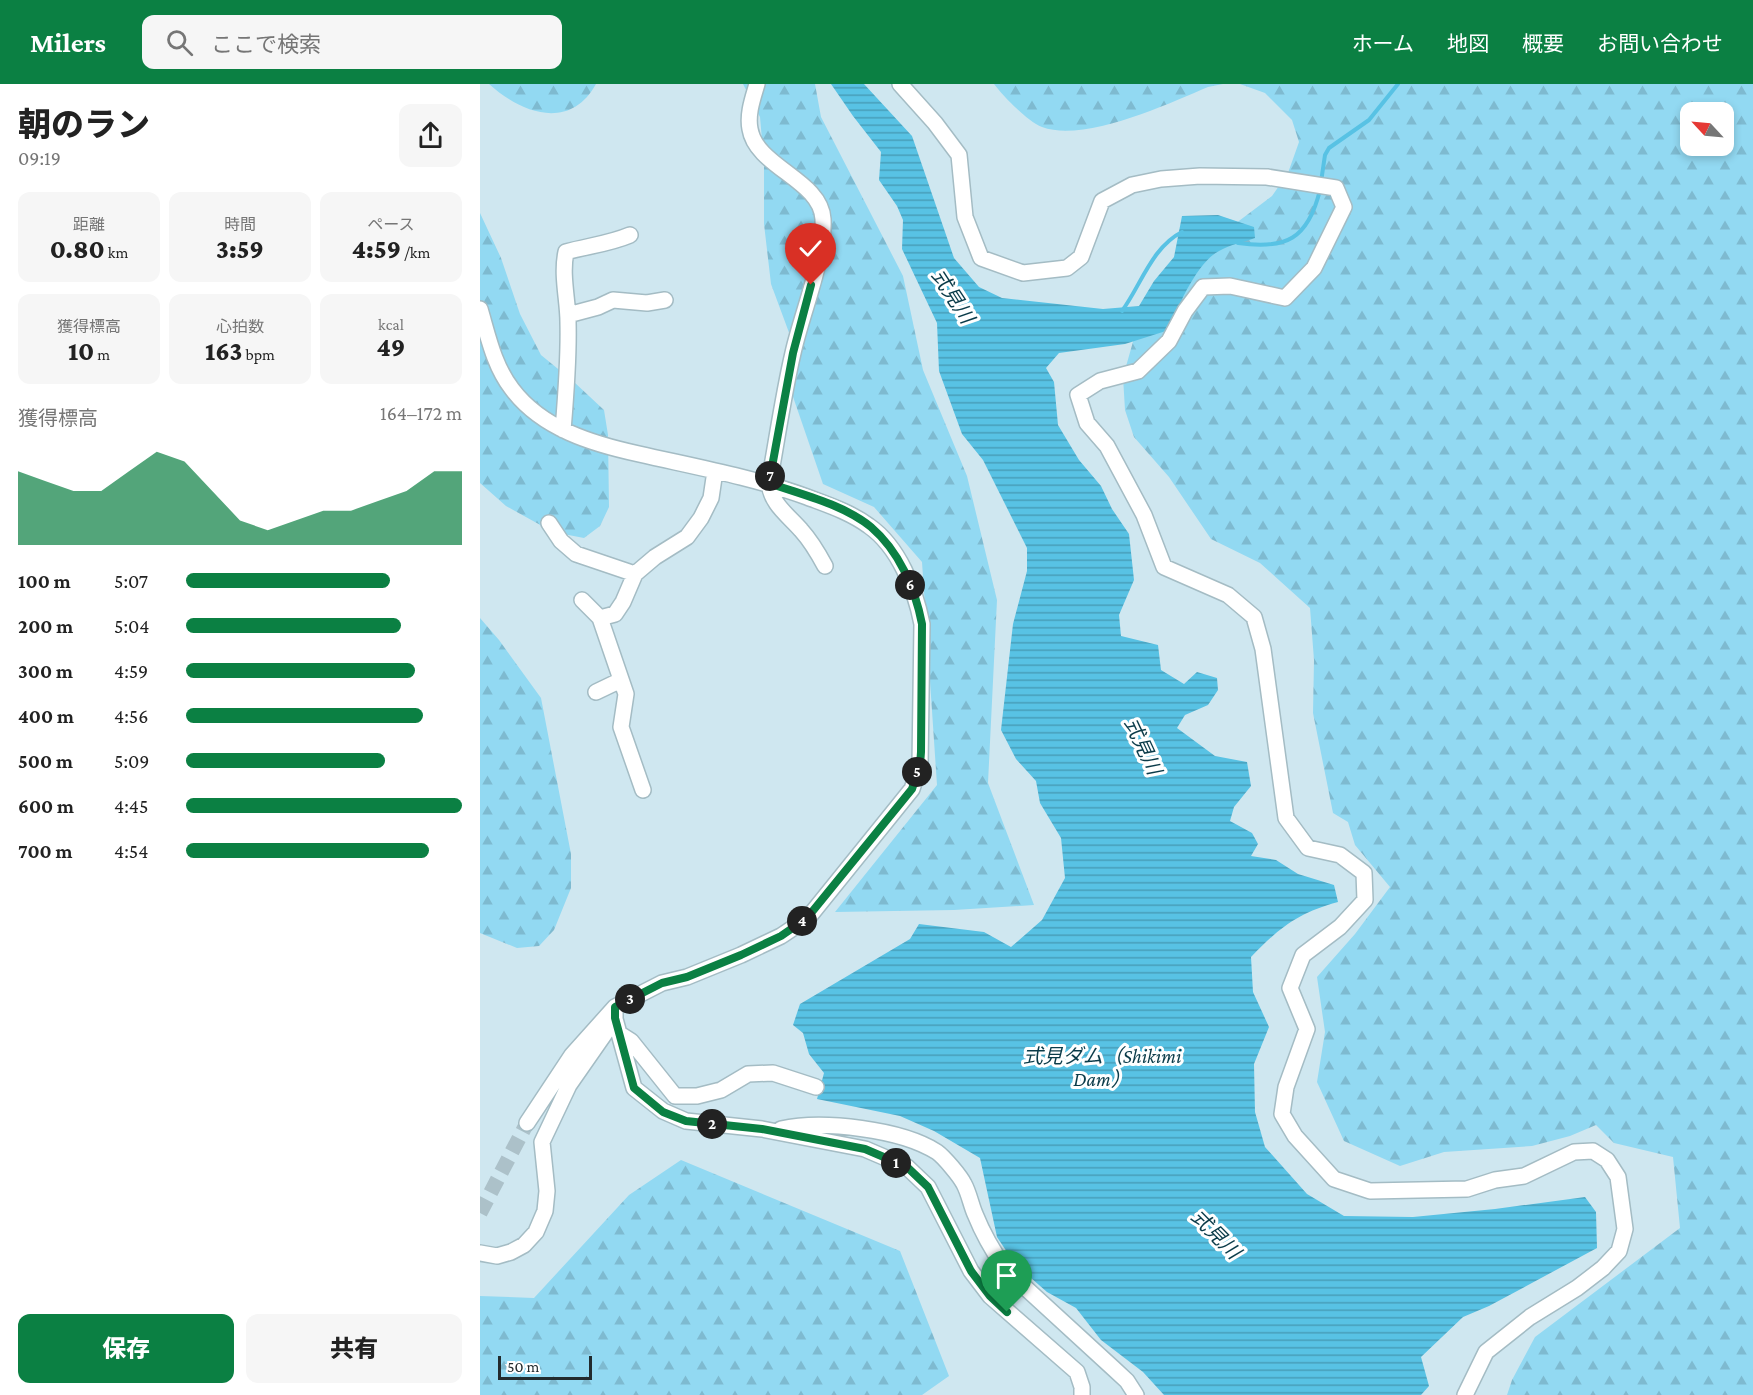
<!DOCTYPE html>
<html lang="ja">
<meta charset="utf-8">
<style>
body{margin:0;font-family:"Crimson Pro","Noto Sans JP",serif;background:#f6f6f6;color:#222;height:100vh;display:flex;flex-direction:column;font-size:22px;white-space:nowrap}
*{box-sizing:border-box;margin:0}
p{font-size:20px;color:#767676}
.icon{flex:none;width:33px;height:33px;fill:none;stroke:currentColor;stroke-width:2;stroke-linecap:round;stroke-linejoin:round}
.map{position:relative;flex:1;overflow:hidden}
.drawer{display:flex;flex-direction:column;background:#fff;width:480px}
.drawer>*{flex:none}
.needle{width:39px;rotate:296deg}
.controls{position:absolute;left:1200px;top:18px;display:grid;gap:12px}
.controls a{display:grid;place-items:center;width:54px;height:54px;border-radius:12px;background:#fff;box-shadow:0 3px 9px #0003;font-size:30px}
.scale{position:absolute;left:18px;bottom:15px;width:94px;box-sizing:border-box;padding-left:6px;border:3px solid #222b2e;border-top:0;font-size:16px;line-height:21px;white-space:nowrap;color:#222b2e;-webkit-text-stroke:4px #fff;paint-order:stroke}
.pin{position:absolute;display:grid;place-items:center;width:51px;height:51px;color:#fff;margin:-62px -26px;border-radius:50% 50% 50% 0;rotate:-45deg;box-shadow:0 0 6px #0007}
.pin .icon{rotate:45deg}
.km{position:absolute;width:30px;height:30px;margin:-15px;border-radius:50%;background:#222;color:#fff;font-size:16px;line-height:30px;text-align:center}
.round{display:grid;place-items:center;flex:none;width:63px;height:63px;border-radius:12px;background:#f6f6f6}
.headline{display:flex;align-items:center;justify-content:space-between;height:102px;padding:0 18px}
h1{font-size:33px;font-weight:800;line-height:45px}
.figures{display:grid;grid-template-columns:repeat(3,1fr);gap:9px;height:102px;padding:6px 18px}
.figures div{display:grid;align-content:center;border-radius:12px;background:#f6f6f6;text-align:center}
.figures b{font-size:26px;font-weight:800}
.figures small{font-size:16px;font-weight:400}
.figures p{font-size:16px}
.chart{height:168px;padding:12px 18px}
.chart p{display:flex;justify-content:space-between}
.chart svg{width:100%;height:108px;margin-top:6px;fill:#0b8043;opacity:.7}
.primary-button{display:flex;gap:12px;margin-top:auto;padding:12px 18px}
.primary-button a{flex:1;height:69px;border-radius:12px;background:#0b8043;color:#fff;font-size:24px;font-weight:800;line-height:69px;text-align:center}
.primary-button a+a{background:#f6f6f6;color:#222}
ul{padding:0 18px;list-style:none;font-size:20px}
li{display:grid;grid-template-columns:96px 72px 1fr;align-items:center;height:45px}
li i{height:15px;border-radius:8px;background:#0b8043}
header{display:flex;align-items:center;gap:36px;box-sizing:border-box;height:84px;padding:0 30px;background:#0b8043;color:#fff}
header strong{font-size:28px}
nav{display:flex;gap:33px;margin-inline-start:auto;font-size:21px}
.search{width:420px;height:54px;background:#f6f6f6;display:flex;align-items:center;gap:15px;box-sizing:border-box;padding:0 21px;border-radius:12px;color:#767676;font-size:22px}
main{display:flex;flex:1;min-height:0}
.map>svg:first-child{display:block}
.forest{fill:url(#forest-firs);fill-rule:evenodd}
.water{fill:url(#water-rules)}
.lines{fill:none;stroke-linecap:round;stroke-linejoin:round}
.stream{stroke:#58c2e4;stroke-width:4}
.minor-tunnel{stroke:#acc1c9;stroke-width:15;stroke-dasharray:15 8;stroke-linecap:butt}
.minor-casing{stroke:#a4bcc4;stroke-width:18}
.minor{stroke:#fff;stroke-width:15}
.route-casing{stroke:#fff;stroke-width:12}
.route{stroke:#0b8043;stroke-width:8}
.labels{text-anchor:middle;stroke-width:6;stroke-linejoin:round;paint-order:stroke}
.water-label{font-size:20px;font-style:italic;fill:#0a3b49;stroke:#fff}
</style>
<header>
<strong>Milers</strong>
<div class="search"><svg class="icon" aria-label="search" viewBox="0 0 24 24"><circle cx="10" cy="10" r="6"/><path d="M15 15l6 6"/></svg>ここで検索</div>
<nav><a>ホーム</a><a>地図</a><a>概要</a><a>お問い合わせ</a></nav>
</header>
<main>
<section class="drawer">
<div class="headline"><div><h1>朝のラン</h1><p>09:19</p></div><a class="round"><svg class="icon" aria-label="share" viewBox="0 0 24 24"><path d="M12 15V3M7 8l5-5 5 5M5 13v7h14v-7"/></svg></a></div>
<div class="figures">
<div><p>距離</p><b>0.80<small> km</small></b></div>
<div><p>時間</p><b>3:59</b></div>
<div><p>ペース</p><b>4:59<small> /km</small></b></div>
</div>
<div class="figures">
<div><p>獲得標高</p><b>10<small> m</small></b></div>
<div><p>心拍数</p><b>163<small> bpm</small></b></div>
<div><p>kcal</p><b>49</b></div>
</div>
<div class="chart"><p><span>獲得標高</span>164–172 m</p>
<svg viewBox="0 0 160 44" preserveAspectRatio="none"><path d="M0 44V14L10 18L20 22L30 22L40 14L50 6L60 10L70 22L80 34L90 38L100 34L110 30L120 30L130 26L140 22L150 14L160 14V44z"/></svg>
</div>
<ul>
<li><b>100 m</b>5:07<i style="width:74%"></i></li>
<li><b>200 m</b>5:04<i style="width:78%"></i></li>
<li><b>300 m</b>4:59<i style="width:83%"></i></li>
<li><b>400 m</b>4:56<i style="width:86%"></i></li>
<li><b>500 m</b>5:09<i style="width:72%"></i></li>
<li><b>600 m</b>4:45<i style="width:100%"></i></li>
<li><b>700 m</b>4:54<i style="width:88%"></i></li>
</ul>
<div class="primary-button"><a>保存</a><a>共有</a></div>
</section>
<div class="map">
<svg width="1273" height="1311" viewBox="0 0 1273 1311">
<defs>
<pattern id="forest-firs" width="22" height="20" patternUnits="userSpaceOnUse" patternTransform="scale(1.5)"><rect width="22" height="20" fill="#92d9f2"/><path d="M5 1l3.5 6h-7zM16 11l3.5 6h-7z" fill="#7ebad0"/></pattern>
<pattern id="water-rules" width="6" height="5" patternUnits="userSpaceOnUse" patternTransform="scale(1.5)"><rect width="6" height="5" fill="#58c2e4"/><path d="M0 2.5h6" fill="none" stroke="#489eb9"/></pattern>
</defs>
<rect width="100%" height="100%" fill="#cfe7f0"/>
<path class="forest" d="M9,0H116C90,47 42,30 9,0Z
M263,0H335L341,33L423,192L443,286L487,392L517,516L508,699L554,821L474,826L355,828L457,701L442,478L394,423L343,400L310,304L311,254L291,200L284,140V79L280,33Z
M514,0H743L728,3C688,20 604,59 562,43C547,37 524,13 514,0Z
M760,0H1273V1311H1027L1032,1296L1055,1253L1200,1144L1193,1073L1134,1059L1116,1041L1090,1052L1052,1062L964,1068L920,1082L864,1057L837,998L845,948L837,893L875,850L910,803L875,761L868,738L853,729L833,629L834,576L830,524L780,479L731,455L689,393L654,353L645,326L643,293L660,233L690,189L792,112L808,89L819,58L812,36L785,9ZM1210,28H1244V62H1210Z
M0,129L21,174L40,230L61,271L94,298L124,326L128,351L129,423L120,442L104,454L73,448L26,422L0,399Z
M0,534L19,556L61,614L91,770V804L74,846L59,862L37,864L0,849Z
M201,1076L420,1167L469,1292L442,1311H0V1212L54,1214L149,1111Z"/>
<path class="water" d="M351,0H384L432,52L474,174L499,203L522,214L623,225L659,222L674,197L694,173L702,132L738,131L774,143L775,154C764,158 749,161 739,167C717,178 697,224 689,246L645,260L579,269L566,284L574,298L578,341L599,376L621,402L632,425L649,450L654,496L639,531L641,552L678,561L681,586L704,600L717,588L737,594L738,606L728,621L705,631L697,644L735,672L767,678L771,702L754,723L750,737L772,749L778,760L771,772L796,776L818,790L854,801L858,818C818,829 800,843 771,873L773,908L789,943L774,980L775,1028L785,1063L827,1110L864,1132L933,1133L1015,1125L1105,1113L1116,1128L1117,1164L1009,1222L983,1233L941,1273L949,1302L941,1311H684L663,1288L621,1256L596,1224L567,1208L535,1180L517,1153L500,1074L454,1047L420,1032L337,1015L344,989L329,970L323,949L313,941L320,920L430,855L439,840L504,848L531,863L562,836L585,794L581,754L560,719L556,697L536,675L521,646L533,540L547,487V464L503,376L482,350L459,287L457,239L422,165L423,136L417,122L399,96L401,68L373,32Z"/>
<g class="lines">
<path class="stream" d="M841,98L845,71L849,64L889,36L918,0
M758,159C806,166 828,155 840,106
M642,227C661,201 672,163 702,148"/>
<path class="minor-tunnel" d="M0,1129L47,1039"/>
<defs>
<path id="minor" d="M277,0C273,14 267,30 270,45C276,83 341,96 343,135C345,176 322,228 313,269C303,312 297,356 289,399C291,420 308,431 321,446C331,457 338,469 345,482
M420,0L455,39L479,71L485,133L501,174L543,189L587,184L601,173L622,117L652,101L681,95L720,92L787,93L856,104L864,123L834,184L805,214L750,202L723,203L705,227L689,257L658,287L620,297L598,311L607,339L627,362L664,431L684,483L748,511L774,533L783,565L806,734L828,764L860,771L884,789L885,816L860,843L823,871L810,904L827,945L806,1003L802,1030L815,1052L854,1095L890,1107L987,1105L1015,1096L1044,1092L1094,1068L1113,1067L1127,1076L1138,1093L1145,1145L1139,1167L1123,1184L1097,1204L1050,1233L1006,1268L985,1311
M0,225C8,252 14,282 32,305C62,345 113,360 159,370C216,383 272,393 327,413C348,421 370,428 389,442C419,463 435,505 442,540L440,681L432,705L403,741L328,834L301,852L261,871L207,893L182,899L135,923L92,971L47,1039
M88,231L118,223L133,216L167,219L185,216
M83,346C86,310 89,275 88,238C88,216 81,191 86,168C107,162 129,160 150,151
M69,439L81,457L96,470L155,490L175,473L207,453L221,434L231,414L235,387
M102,516L120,534L135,530L143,518L155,490
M120,534L146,610L141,643L163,706
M116,608L141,596
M135,923V935L154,1004L183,1027L206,1037L282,1045L385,1065L427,1083L448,1103L491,1187L510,1212L597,1288L602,1303V1311
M140,950L151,957L195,1012H217L241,1006L268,990L293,989L336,1003
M301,1045C343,1036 421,1045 457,1068C464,1073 480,1092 484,1100C489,1109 491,1121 495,1130C503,1150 514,1169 526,1186L633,1284L647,1297L656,1311
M0,1169L17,1172L31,1168L44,1161L56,1148L65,1127L67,1107L62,1058L89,1001L135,935"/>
</defs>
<use href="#minor" class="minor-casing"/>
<use href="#minor" class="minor"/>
</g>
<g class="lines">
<defs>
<path id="route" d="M331,201L313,269L289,399C322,411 363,420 391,443C419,467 435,504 442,540L441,668L440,681L432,705L327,834L301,852L261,871L207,893L182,899L135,923V934L154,1004L183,1028L206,1037L282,1045L385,1065L427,1083L448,1103L491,1187L510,1212L527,1228"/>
</defs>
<use href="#route" class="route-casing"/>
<use href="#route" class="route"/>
</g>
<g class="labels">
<g class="water-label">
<text transform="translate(473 212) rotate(57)" y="7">式見川</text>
<text transform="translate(663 662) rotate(65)" y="7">式見川</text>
<text x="622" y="979">式見ダム（Shikimi<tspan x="622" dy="23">Dam）</tspan></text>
<text transform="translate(736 1150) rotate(45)" y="7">式見川</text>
</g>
</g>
</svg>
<div class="controls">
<a><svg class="needle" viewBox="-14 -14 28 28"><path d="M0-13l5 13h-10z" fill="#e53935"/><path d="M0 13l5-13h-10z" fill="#767676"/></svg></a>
</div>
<div class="scale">50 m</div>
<div class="pin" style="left:527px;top:1228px;background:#1e9e55"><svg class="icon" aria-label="arrive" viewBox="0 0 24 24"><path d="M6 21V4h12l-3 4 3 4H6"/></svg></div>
<div class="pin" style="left:331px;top:201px;background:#d93025"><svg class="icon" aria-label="check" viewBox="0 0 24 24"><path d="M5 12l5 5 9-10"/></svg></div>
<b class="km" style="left:416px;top:1079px">1</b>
<b class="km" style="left:232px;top:1040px">2</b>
<b class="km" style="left:150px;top:915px">3</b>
<b class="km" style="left:322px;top:837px">4</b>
<b class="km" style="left:437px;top:688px">5</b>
<b class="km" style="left:430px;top:501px">6</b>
<b class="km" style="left:290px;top:392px">7</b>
</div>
</main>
